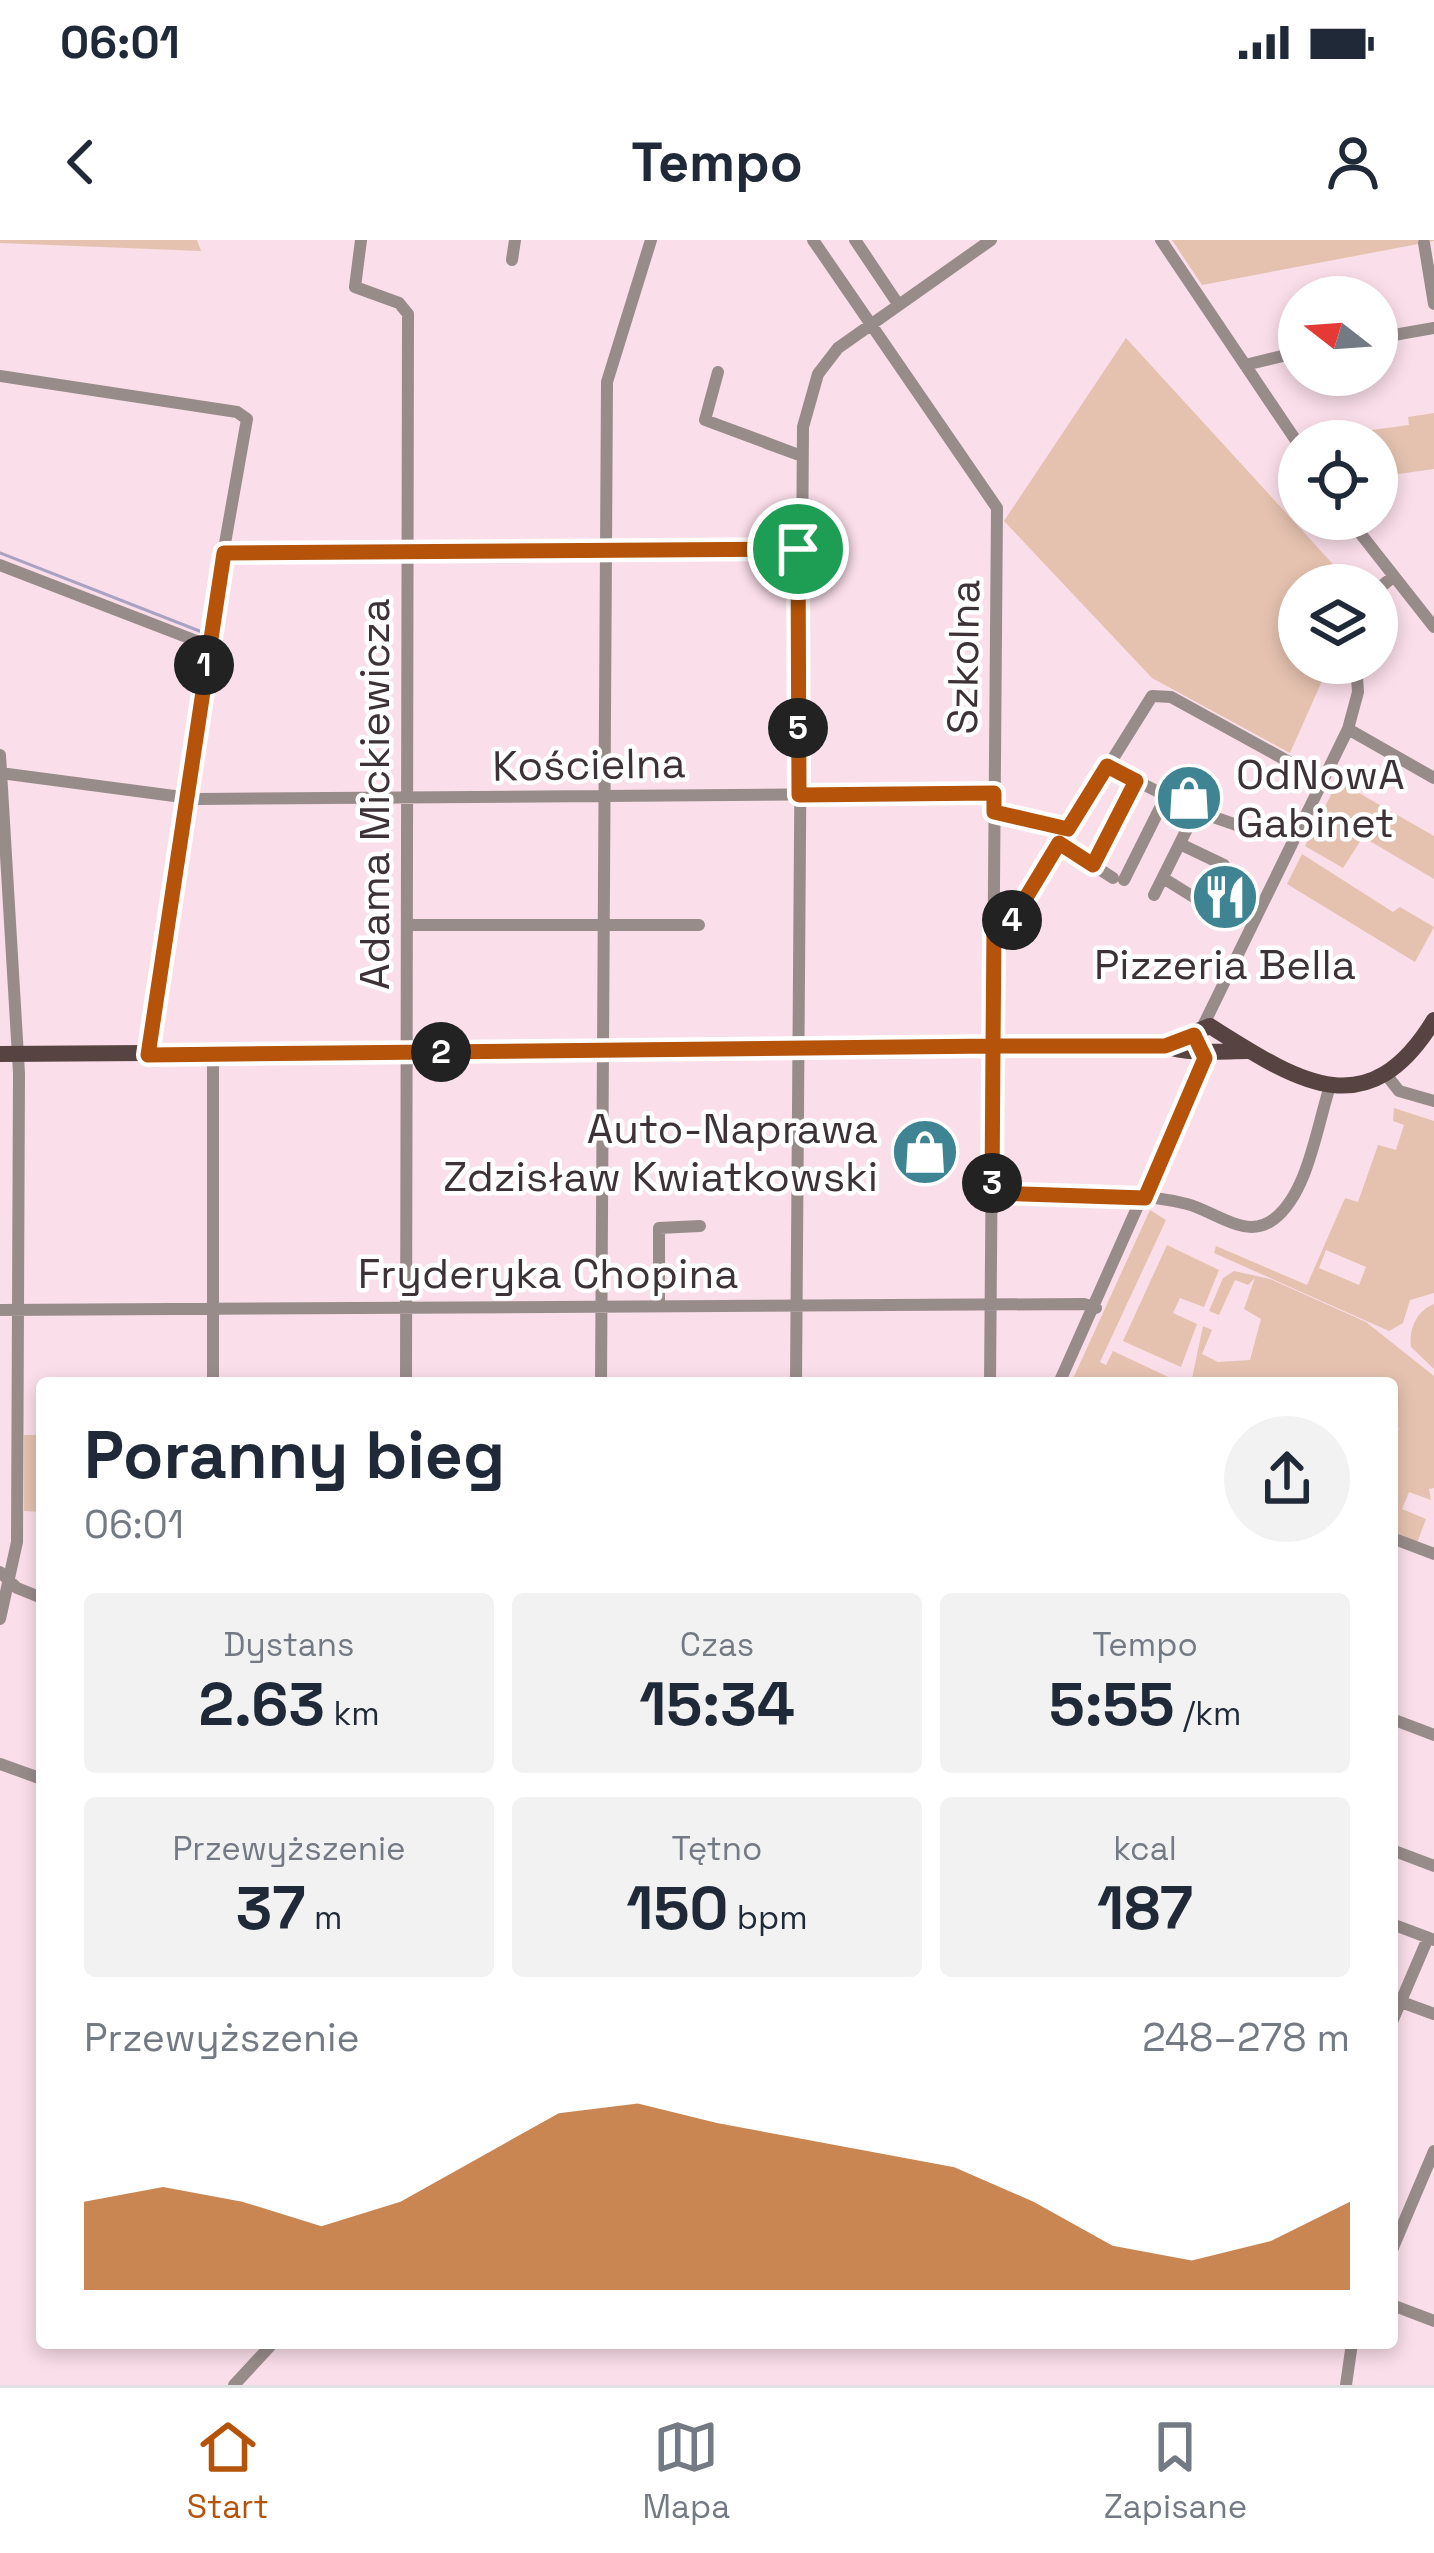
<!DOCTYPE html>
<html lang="pl">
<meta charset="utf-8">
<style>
body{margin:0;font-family:"Space Grotesk",sans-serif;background:#f2f2f3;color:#1f2937;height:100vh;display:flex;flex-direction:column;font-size:45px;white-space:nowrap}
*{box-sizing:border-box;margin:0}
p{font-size:39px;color:#747a83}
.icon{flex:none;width:66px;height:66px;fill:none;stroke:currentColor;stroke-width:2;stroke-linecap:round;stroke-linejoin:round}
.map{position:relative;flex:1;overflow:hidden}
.panel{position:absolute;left:36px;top:1137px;width:1362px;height:972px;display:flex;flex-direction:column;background:#fff;border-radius:12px;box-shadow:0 6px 18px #0003}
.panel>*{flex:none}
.needle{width:78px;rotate:287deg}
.controls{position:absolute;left:1278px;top:36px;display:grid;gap:24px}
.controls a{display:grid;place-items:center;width:120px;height:120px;border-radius:50%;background:#fff;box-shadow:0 6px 18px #0003;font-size:60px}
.pin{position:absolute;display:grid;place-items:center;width:102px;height:102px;color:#fff;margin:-51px;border:6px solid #fff;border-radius:50%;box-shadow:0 3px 12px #0007}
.km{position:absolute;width:60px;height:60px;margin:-30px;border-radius:50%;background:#222;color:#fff;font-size:33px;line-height:60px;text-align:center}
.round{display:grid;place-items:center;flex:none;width:126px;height:126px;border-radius:63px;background:#f2f2f3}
.summary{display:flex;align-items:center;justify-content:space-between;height:204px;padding:0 48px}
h1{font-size:66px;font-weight:800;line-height:90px}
.stats{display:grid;grid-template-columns:repeat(3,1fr);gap:18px;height:204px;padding:12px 48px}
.stats div{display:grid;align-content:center;border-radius:12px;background:#f2f2f3;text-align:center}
.stats b{font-size:60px;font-weight:800}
.stats small{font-size:33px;font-weight:400}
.stats p{font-size:33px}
.chart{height:336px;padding:24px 48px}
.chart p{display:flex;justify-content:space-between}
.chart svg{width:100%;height:216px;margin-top:12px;fill:#b45309;opacity:.7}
.status{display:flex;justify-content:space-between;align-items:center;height:84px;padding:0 60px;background:#fff;direction:ltr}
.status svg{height:33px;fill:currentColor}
header{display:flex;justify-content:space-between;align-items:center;height:156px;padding:0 48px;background:#fff;font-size:54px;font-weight:800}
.tabs{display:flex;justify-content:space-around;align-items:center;height:168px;border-top:3px solid #e0e1e3;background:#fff;font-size:33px;color:#747a83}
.tabs a{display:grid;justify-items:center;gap:6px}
.tabs .selected{color:#b45309}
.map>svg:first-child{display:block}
.green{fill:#e5c2b0;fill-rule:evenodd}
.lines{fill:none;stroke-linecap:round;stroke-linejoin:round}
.stream{stroke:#aaa2c3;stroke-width:3}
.minor{stroke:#988c8b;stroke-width:12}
.major{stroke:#584343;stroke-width:16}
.route-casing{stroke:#fff;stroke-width:24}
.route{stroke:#b45309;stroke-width:15}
.labels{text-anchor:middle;stroke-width:9;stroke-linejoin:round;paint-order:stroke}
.street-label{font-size:42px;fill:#3d3237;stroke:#fff}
.poi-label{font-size:42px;fill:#3d3237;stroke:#fff;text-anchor:start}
</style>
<div class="status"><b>06:01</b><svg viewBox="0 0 49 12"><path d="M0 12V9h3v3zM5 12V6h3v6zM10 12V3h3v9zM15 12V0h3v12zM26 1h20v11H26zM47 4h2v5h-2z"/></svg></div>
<header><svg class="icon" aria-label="back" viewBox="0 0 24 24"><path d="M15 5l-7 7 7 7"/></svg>Tempo<svg class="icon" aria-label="person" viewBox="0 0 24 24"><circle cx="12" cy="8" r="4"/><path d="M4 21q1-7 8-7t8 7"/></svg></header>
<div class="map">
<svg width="1434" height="2145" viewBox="0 0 1434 2145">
<rect width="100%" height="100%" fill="#fadee9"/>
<path class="green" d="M0,0H197L201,11L0,3Z
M1172,0H1434V1L1202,45Z
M1126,98L1352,345H1299V423H1330L1290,513L1152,438L1004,281Z
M1434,173V229L1377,237V201L1305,199L1409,185L1408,177Z
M1338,541L1434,596V639L1363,597L1343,628L1305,606Z
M1302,614L1393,672L1400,667L1434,687L1415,722L1287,644Z
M1394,868L1434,881V1053L1410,1060L1403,1083L1389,1091L1214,1013L1216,1006L1307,1045L1345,958L1358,962L1378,905L1396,910L1404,885L1393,881ZM1326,1010L1366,1027L1359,1045L1319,1028Z
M1150,970L1166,980L1100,1122L1106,1125L1113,1111L1181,1143H1071Z
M1167,1005L1219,1030L1204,1067L1180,1058L1173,1073L1197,1084L1181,1127L1123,1101Z
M1234,1031L1270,1039L1366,1082L1434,1136V1248L1429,1249L1431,1260L1409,1252L1402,1269L1426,1279L1417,1303L1392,1294V1208L1399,1188L1392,1185V1143H1191L1203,1086L1212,1090L1202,1114L1218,1122L1250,1120L1261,1079L1244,1069L1255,1038L1248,1045L1235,1040L1219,1075L1209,1071L1223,1038Z
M1434,1064V1129L1411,1107C1409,1089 1416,1071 1434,1064Z
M24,1195H42V1272L24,1271Z"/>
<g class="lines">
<path class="stream" d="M0,313L202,392"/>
<path class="minor" d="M361,0L355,47L399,63L408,74L406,1143
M813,0L997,268L990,1143
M855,0L898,64
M1161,0L1299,205
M1424,3L1434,64
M512,20L515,0
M1377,98L1434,88
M1245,125L1299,112
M718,132L705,180L799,215
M0,136L237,172L247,179L207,405L148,815
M1349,279L1434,387
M224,313L798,309
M0,325L207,405
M1377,350L1394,336
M1348,489L1434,538
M0,515L19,833L17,1302L0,1379
M1107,526L1196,571L1257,592
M0,533L197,559L994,553
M994,572L1068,589
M1059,603L1093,625L1136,541
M1180,604L1224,625
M1093,625L1113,638
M1163,638L1221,674
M1124,640L1166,556
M1154,655L1196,571
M407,685H699
M995,688L1013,679L1152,456L1171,457L1322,540
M1203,786L1348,489L1358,452L1356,423
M1388,837L1399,851L1434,861
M992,953C1056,955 1125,949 1187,964C1215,971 1246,1001 1274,979C1309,952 1317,884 1331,843
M659,1065V988L700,986
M0,1070L1084,1064L1096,1068
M213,1143V813
M601,1143L607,142L651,0
M796,1143L803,187L818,134L838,108L991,0
M1059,1143L1206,813
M1392,1298L1434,1314
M0,1332L17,1348L42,1358
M1392,1479L1434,1495
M0,1524L42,1539
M1392,1610L1434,1626
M1392,1684L1434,1700
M1404,1763L1434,1774
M1392,1782L1428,1698
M1392,2010L1434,1911
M1392,2065L1434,2081
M234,2145L273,2103
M1346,2145L1352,2103"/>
<path class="major" d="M1173,801L1210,786C1296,840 1367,890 1434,780
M0,814L1165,806C1190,815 1222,811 1248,811"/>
</g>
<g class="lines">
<defs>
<path id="route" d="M798,309L224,313L148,815L993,806L992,953L1145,958L1205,818L1194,795L1165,806H993L994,688L1013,679L1059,603L1093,625L1136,541L1107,526L1068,589L994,572V553L799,555L798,309"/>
</defs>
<use href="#route" class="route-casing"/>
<use href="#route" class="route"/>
</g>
<defs>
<symbol id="shop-disc" viewBox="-11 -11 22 22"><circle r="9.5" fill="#3f8492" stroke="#fff"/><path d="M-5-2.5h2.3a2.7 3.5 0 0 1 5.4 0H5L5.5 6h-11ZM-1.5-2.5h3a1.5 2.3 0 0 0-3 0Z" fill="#fff"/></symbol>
<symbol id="restaurant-disc" viewBox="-11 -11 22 22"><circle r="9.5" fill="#3f8492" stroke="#fff"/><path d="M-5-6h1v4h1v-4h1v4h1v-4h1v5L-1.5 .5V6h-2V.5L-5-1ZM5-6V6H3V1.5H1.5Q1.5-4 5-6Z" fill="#fff"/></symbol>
</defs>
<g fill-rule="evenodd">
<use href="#shop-disc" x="1151" y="520" width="76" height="76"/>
<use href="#restaurant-disc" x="1187" y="619" width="76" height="76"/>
<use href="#shop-disc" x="887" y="874" width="76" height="76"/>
</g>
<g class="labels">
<g class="street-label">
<text transform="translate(963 417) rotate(-89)" y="15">Szkolna</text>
<text transform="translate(589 524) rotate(-1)" y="15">Kościelna</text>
<text transform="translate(374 554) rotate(-90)" y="15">Adama Mickiewicza</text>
<text x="548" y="1048">Fryderyka Chopina</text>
</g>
<g class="poi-label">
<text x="1236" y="549">OdNowA<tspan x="1236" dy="48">Gabinet</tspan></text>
<text x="1225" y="739" text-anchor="middle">Pizzeria Bella</text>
<text x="878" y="903" text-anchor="end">Auto-Naprawa<tspan x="878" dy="48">Zdzisław Kwiatkowski</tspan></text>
</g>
</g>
</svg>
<div class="controls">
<a><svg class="needle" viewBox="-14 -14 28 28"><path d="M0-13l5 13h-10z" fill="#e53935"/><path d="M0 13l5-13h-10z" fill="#747a83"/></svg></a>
<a><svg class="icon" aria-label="locate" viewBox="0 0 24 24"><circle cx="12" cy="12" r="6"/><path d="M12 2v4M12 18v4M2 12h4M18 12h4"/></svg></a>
<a><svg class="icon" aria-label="layers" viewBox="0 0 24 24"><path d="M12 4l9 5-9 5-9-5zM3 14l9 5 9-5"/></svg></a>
</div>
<div class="pin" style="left:798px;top:309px;background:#1e9e55"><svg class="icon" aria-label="arrive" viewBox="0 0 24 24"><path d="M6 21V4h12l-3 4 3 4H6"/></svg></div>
<b class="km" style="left:204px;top:425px">1</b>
<b class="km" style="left:441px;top:812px">2</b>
<b class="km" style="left:992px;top:943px">3</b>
<b class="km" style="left:1012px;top:680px">4</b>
<b class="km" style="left:798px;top:488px">5</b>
<section class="panel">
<div class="summary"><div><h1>Poranny bieg</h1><p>06:01</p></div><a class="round"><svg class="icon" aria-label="share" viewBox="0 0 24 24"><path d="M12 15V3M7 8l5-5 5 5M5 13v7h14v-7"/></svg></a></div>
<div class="stats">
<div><p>Dystans</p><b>2.63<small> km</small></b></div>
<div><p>Czas</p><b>15:34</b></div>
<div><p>Tempo</p><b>5:55<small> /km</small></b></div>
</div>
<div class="stats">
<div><p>Przewyższenie</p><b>37<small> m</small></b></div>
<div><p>Tętno</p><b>150<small> bpm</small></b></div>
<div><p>kcal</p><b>187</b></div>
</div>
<div class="chart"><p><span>Przewyższenie</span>248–278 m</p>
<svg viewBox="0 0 160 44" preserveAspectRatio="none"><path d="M0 44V26L10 23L20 26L30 31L40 26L50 17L60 8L70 6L80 10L90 13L100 16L110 19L120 26L130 35L140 38L150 34L160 26V44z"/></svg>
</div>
</section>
</div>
<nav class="tabs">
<a class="selected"><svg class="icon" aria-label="home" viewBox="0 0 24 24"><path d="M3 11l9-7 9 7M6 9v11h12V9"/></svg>Start</a>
<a><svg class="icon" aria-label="map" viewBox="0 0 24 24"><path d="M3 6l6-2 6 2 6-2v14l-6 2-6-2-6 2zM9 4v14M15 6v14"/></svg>Mapa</a>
<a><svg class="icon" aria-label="saved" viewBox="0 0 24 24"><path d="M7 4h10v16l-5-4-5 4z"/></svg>Zapisane</a>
</nav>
